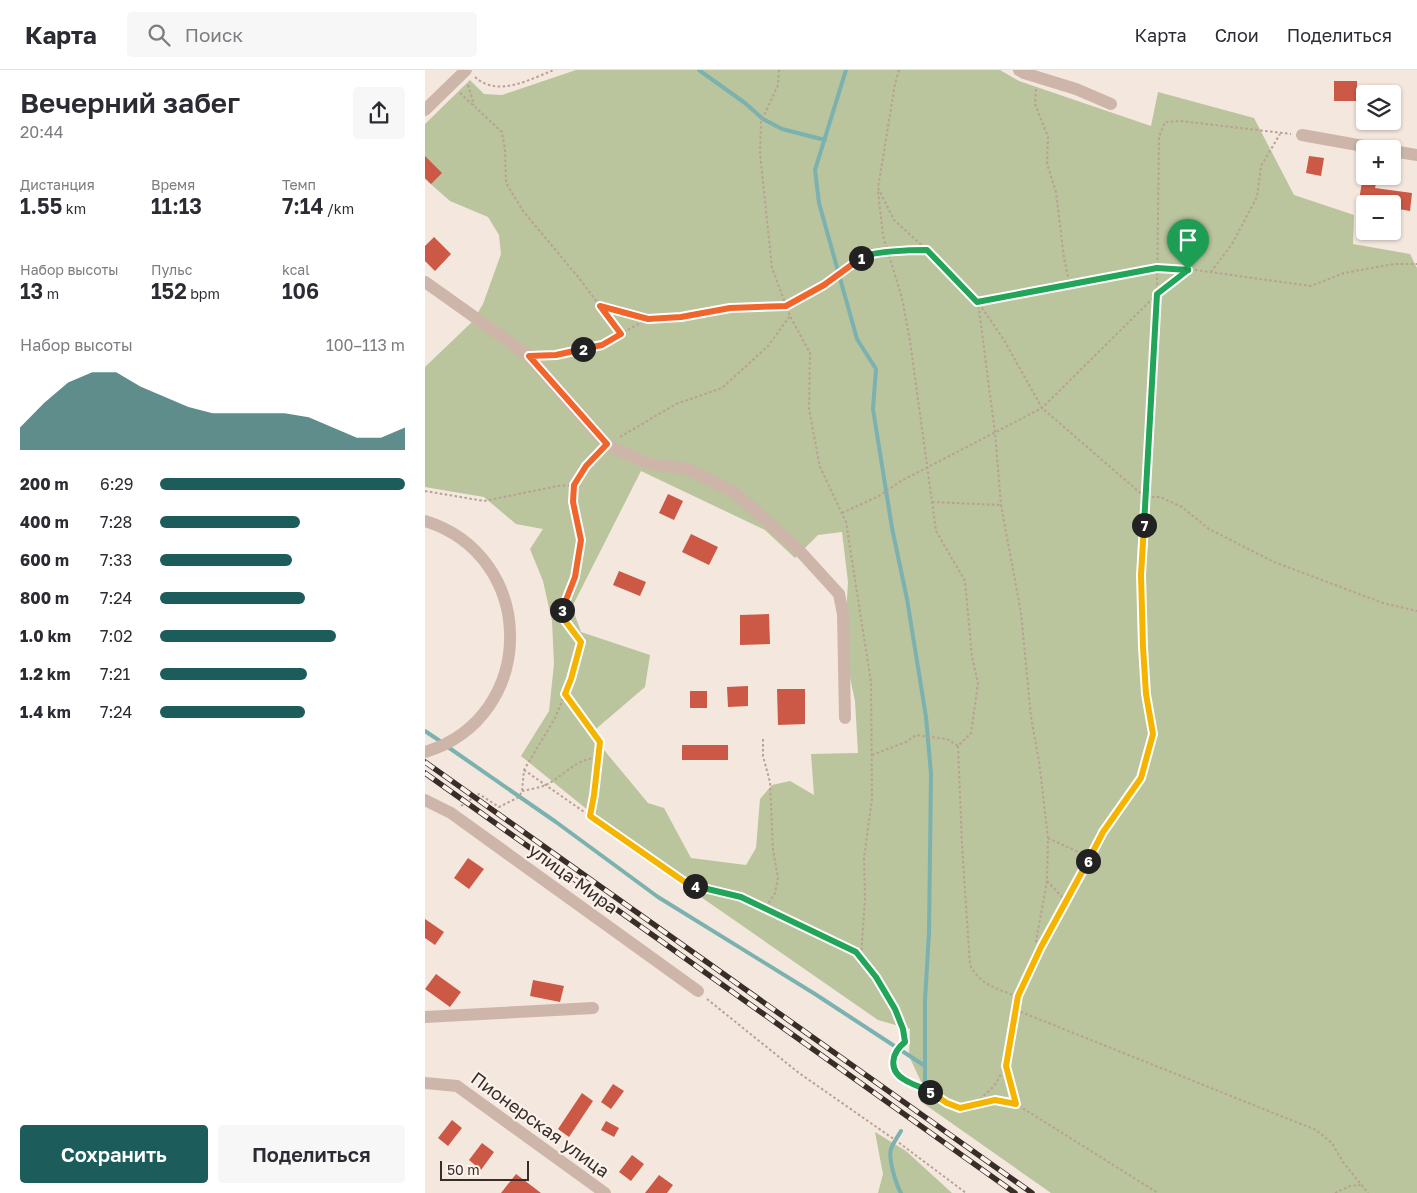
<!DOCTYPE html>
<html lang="ru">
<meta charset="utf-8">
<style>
body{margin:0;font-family:"Golos Text",sans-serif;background:#f7f7f7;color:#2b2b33;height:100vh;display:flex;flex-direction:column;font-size:19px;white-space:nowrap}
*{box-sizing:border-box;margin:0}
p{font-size:16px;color:#7c7c81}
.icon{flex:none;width:28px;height:28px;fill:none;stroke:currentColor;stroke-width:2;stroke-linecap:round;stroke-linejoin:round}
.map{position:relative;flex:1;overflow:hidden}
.sheet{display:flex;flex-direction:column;background:#fff;width:425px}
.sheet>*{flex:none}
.fabs{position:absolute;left:931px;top:15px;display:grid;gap:10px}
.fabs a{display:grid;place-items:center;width:45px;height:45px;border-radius:5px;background:#fff;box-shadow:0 1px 4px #0004;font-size:25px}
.scale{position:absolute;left:15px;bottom:12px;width:89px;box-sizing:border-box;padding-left:5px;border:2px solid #392d29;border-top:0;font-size:14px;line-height:18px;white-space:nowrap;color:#392d29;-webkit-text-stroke:4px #fbf2eb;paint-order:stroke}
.pin{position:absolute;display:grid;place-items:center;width:42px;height:42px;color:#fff;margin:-51px -21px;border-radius:50% 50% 50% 0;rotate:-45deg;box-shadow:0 0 5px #0007}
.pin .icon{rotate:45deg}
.km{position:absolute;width:25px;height:25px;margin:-12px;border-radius:50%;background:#222;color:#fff;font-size:14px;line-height:25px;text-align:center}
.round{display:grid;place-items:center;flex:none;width:52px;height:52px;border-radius:5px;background:#f7f7f7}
.overview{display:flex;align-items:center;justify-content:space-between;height:85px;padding:0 20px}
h1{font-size:28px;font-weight:600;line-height:38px}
.figures{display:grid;grid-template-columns:repeat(3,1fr);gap:8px;height:85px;padding:5px 20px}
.figures div{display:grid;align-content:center}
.figures b{font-size:21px;font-weight:600}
.figures small{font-size:14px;font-weight:400}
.figures p{font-size:14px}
.chart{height:140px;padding:10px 20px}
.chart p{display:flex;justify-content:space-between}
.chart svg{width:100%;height:90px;margin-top:5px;fill:#1c5d5b;opacity:.7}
.button{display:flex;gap:10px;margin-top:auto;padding:10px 20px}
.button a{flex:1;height:58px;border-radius:5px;background:#1c5d5b;color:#fff;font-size:20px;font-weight:600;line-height:58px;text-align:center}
.button a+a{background:#f7f7f7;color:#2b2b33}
ul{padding:0 20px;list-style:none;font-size:16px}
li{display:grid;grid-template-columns:80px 60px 1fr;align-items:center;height:38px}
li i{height:12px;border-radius:6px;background:#1c5d5b}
header{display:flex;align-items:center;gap:30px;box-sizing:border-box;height:70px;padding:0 25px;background:#fff;border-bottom:1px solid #e1e1e2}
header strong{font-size:24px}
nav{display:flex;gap:28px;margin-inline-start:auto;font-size:18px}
.search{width:350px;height:45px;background:#f7f7f7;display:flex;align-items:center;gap:12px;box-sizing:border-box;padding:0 18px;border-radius:5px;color:#7c7c81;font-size:19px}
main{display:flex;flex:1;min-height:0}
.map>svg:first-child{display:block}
.green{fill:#bac49d;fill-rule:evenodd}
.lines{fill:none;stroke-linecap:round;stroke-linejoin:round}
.stream{stroke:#7bb2af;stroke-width:4}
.building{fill:#cb5945}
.path{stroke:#b9a093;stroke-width:2;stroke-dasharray:2.5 2.5;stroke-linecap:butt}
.minor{stroke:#cdb6a9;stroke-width:12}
.rail-casing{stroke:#392d29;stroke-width:5.5}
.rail{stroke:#fbf2eb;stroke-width:4;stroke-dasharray:11;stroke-linecap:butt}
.split-1-casing{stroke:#fff;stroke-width:10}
.split-2-casing{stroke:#fff;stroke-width:10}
.split-3-casing{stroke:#fff;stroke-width:10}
.split-4-casing{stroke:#fff;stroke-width:10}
.split-5-casing{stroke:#fff;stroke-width:10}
.split-6-casing{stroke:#fff;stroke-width:10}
.split-7-casing{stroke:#fff;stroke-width:10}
.split-8-casing{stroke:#fff;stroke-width:10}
.split-1{stroke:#22a559;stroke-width:6}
.split-2{stroke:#f0652b;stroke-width:6}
.split-3{stroke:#f0652b;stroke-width:6}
.split-4{stroke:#f5b400;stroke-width:6}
.split-5{stroke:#22a559;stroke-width:6}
.split-6{stroke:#f5b400;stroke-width:6}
.split-7{stroke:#f5b400;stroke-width:6}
.split-8{stroke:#22a559;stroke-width:6}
.labels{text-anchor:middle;stroke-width:4.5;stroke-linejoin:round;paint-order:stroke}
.street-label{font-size:18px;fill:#392d29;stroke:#fbf2eb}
</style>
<header>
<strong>Карта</strong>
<div class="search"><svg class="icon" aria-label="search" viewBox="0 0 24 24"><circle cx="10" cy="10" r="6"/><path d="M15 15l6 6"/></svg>Поиск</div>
<nav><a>Карта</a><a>Слои</a><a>Поделиться</a></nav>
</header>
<main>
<section class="sheet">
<div class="overview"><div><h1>Вечерний забег</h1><p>20:44</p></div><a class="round"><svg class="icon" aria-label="share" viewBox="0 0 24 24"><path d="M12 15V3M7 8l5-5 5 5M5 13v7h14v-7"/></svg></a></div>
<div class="figures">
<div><p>Дистанция</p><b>1.55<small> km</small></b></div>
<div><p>Время</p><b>11:13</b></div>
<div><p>Темп</p><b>7:14<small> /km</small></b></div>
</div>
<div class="figures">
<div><p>Набор высоты</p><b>13<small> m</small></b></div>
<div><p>Пульс</p><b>152<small> bpm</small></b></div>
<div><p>kcal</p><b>106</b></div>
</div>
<div class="chart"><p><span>Набор высоты</span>100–113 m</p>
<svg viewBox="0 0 160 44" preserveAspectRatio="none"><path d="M0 44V33L10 21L20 11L30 6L40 6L50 13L60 18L70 23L80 26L90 26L100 26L110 26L120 28L130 33L140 38L150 38L160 33V44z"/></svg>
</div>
<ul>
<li><b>200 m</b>6:29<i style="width:100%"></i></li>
<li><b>400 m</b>7:28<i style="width:57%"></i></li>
<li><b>600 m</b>7:33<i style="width:54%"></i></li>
<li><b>800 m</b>7:24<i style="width:59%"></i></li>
<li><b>1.0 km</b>7:02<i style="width:72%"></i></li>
<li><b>1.2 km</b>7:21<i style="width:60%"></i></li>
<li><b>1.4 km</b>7:24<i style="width:59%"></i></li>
</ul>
<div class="button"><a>Сохранить</a><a>Поделиться</a></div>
</section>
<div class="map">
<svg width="992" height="1123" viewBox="0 0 992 1123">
<rect width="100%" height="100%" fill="#f4e7de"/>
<path class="green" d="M151,0H575L594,11L726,56L733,22L829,48L869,125L929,145L928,174L985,184L992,198V1123H626L495,1031L499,1018L484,986L485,959L453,950L237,800L96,686L124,641L129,594L127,551L118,511L105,479L118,459L91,454L59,427L0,417V297L48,251L58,234L76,184L74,165L63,147L25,131L0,109V54L45,10L59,24L77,25ZM216,401L340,460L370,488L393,465L417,462L423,512L421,546L423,598L430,631L433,683L386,684L389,725L365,711L347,715L335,729L331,778L321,795L266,788L239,738L223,733L169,668L172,658L220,617L225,585L156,562L147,537Z
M450,1062L481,1081L527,1123H453L458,1104Z"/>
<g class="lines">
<path class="stream" d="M274,0L320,33L338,49L357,59L400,70
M421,0L390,100L394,133L432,269L451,299L448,339L467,458L482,529L501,647L506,704L504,863L500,930V1009L497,1029
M0,661L15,671
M20,675L131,752L233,827L390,924L500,996
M476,1123C471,1114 463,1089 466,1079C468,1073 473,1066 476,1061"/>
</g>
<path class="building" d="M909,11H932V31H909Z
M0,86L17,103L6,114L0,108Z
M884,86L899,88L896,106L881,103Z
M937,112L951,114L950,118L987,123L985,141L968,138V134L934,130Z
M9,167L26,184L10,201L0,191V176Z
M243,424L258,431L249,450L234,443Z
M266,464L293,477L284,495L257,482Z
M194,501L221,512L215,526L188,515Z
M344,544L345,574L315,575V545Z
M323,616V636L303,637L302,617Z
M352,619H380V654L353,655Z
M265,621H282V638H265Z
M257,675H303V690H257Z
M43,788L59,799L44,819L29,808Z
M0,849L19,862L10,875L0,868Z
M11,904L36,922L25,937L0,919Z
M108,910L139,916L135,932L105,926Z
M188,1014L199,1021L186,1039L176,1032Z
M157,1023L168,1031L144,1067L133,1059Z
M27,1050L37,1058L23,1076L13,1068Z
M181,1051L194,1058L189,1067L176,1060Z
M57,1073L69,1082L56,1100L44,1090Z
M207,1085L219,1094L206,1111L194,1102Z
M91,1104L116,1123H76Z
M234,1105L248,1115L242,1123H220Z"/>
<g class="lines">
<path class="path" d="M354,0L353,15L336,52L335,83L347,198L365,246L385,283L384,339L395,397L421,452L446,612L447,729L439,788L440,829L436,887
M474,0L470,14L453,118L469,150L502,180L553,232L579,270L617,338L720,427H735L757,437L784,459L849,492L958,533L992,541
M50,7C73,28 105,9 129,0
M43,15L49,35
M611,19L610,34L623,67L622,94L631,122L639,188L645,216
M35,23L77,62L80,80L81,113L98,141L154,208L196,264L177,275L131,285H119
M786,202L807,174L832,127L836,96L855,64
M175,236L223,249L197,263
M223,249L256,247L305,238L361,237L399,215L439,185L502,180
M195,367L251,334L297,318L343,276L365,246
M174,383L161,396L149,415L148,432L156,470L150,507L135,544L155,572L146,609L140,624L175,672L169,725L165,746L264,815L316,827L431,882L451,907L470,939L478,959L480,972L472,978L469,985L467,993L470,1001L478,1010L493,1015L522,1033L535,1038L550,1034L569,1016L581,996L593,927L616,877L678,762L716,707L728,664L721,624L718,577L716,505L732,224L734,67L740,52L756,51L866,64
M0,421L59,431L133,416L148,415
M507,432L576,435
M417,443L454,426L476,411L617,338L732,224L763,199L886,216L919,203L969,194H992
M338,669V686L345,712L348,780L353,808L350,823L340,839
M533,676L537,775L545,895C556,916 572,918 593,927
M447,685L481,672L491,665L522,669L533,676L546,663L553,613L547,587L540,511L511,461L485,271L477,228L458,166L453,121
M99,700L165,746
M97,721C105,719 114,718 121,715C139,706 152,687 174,688
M36,736L54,724L74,737L94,727L97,721L99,700L130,648L140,624
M623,768L664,787
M622,811L640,830
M615,876L611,871L622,811L623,768L614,691L606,647L596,543L576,435L570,363L553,232L733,199H763
M282,929L374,1003L473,1072L541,1123
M591,940L891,1060L907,1073L918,1092L943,1123
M582,997L591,1034
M550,1034L570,1030L591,1034L733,1123
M910,1123L925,1116L935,1115"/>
<path class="minor" d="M594,0L599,3L651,19L686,34
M0,40L41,0
M877,65L955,79
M968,81L992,85
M0,212L104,286L182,375L224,394L262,399L309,422L372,478L414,524L418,544L420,648
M0,451C113,486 114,647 0,682
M0,730L26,743L273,921
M0,947L168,938
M0,1013L32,1016L180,1123"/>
<defs>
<path id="rail" d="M0,692L607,1123
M0,703L590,1123"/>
</defs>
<use href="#rail" class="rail-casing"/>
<use href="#rail" class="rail"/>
</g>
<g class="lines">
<defs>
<path id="split-1" d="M436,188C446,181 488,180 502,180L552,232L732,198L763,200"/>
<path id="split-2" d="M158,279L177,275L196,264L175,236L223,249L256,247L305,238L361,236L399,215L436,188"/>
<path id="split-3" d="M137,540L150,507L156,470L148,432L149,415L161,396L182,374L104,286L131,285L158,279"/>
<path id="split-4" d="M137,540L135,544L156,572L146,609L140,624L175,672L169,725L165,746L264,815L270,816"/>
<path id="split-5" d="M270,816L316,827L431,882L451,907L470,939L478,959L480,972C467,982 462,1000 480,1010C488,1015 497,1017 505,1022"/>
<path id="split-6" d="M505,1022L522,1033L535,1038L570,1030L591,1034L581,996L593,926L616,877L663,791"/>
<path id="split-7" d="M663,791L678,762L716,708L728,664L721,624L718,577L716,505L719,455"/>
<path id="split-8" d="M719,455L732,224L763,200"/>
</defs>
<use href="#split-1" class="split-1-casing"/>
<use href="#split-2" class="split-2-casing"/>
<use href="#split-3" class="split-3-casing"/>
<use href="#split-4" class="split-4-casing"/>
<use href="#split-5" class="split-5-casing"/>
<use href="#split-6" class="split-6-casing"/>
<use href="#split-7" class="split-7-casing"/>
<use href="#split-8" class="split-8-casing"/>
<use href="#split-1" class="split-1"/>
<use href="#split-2" class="split-2"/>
<use href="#split-3" class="split-3"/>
<use href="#split-4" class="split-4"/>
<use href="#split-5" class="split-5"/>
<use href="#split-6" class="split-6"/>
<use href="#split-7" class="split-7"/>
<use href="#split-8" class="split-8"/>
</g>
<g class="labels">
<g class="street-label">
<text transform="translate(148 809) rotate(36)" y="6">улица Мира</text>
<text transform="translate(115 1055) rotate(36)" y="6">Пионерская улица</text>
</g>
</g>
</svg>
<div class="fabs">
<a><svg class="icon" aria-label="layers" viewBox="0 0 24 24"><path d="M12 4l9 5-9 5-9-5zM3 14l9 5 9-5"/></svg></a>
<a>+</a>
<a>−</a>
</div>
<div class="scale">50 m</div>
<div class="pin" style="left:763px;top:200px;background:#1e9e55"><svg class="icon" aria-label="arrive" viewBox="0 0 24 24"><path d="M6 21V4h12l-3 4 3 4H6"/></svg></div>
<b class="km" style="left:436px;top:188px">1</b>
<b class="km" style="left:158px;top:279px">2</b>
<b class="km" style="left:137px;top:540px">3</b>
<b class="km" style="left:270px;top:816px">4</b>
<b class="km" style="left:505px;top:1022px">5</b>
<b class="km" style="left:663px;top:791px">6</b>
<b class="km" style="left:719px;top:455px">7</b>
</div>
</main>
